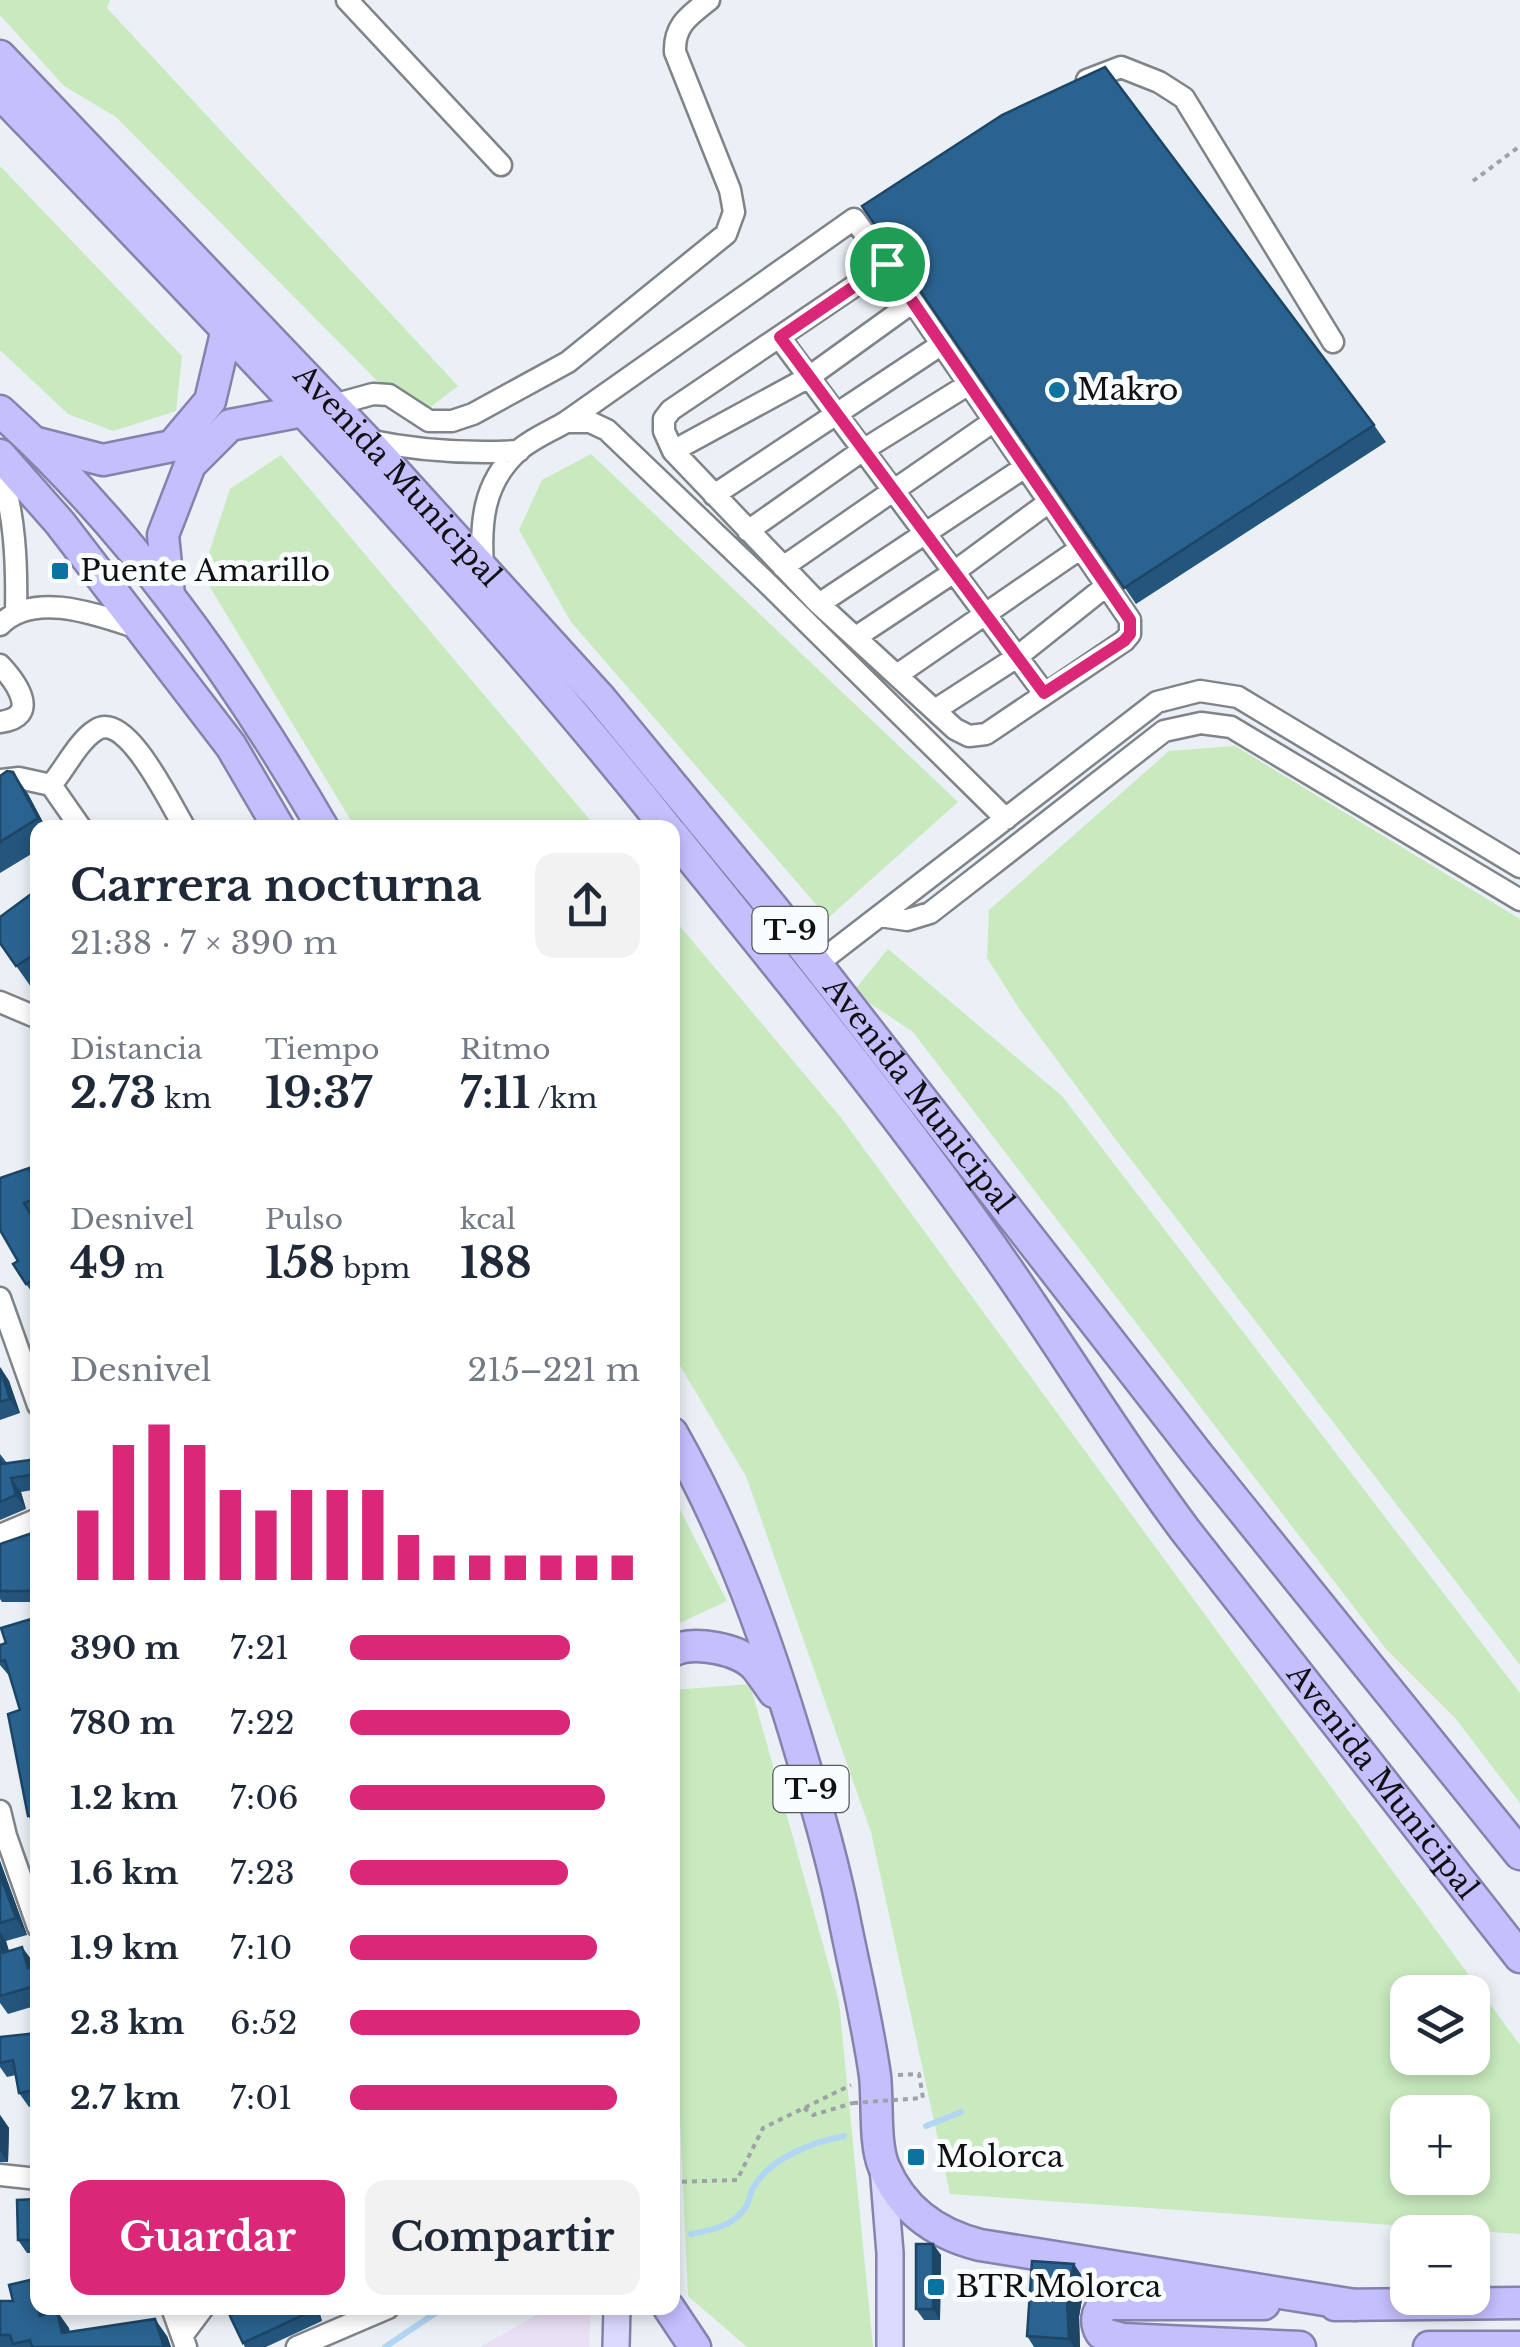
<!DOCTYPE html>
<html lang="es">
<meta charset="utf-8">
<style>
body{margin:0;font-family:"Libre Baskerville",serif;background:#f2f2f3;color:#1f2937;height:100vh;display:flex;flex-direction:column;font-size:38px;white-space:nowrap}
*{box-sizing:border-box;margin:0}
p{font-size:32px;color:#747a83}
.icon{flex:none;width:55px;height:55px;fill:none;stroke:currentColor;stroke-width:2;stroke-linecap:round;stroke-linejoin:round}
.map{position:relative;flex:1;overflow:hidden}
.sheet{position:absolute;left:30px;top:820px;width:650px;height:1495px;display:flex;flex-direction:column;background:#fff;border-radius:20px;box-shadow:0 5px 15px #0003}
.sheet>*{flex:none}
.fabs{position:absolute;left:1390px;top:1975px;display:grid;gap:20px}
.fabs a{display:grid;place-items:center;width:100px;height:100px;border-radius:20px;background:#fff;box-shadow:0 5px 15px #0003;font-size:50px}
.pin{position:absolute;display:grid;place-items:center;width:85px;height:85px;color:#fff;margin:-42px;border:5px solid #fff;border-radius:50%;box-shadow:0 2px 10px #0007}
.round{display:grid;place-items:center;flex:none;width:105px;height:105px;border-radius:20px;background:#f2f2f3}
.headline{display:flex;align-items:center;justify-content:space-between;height:170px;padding:0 40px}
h1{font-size:45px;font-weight:700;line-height:75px}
.stats{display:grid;grid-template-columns:repeat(3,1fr);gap:15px;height:170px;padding:10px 40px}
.stats div{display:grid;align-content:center}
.stats b{font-size:42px;font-weight:700}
.stats small{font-size:28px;font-weight:400}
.stats p{font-size:28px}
.chart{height:280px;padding:20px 40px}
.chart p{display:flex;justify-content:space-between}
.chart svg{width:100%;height:180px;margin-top:10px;stroke:#db2777;stroke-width:6}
.cta{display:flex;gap:20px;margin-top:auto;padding:20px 40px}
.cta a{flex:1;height:115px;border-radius:20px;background:#db2777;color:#fff;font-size:40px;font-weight:700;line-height:115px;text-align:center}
.cta a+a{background:#f2f2f3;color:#1f2937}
ul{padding:0 40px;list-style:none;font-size:32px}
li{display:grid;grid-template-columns:160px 120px 1fr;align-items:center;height:75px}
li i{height:25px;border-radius:12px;background:#db2777}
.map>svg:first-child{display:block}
.industrial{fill:#eae0f5}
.green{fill:#c8eabe;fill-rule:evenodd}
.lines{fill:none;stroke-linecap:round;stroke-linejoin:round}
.stream{stroke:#b3d5f4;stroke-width:6}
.minor-casing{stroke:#7f8489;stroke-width:25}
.major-casing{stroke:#8582ab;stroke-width:30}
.highway-casing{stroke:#8582ab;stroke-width:35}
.path{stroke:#9ea2a6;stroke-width:4;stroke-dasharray:5 5;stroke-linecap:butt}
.minor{stroke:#fff;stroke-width:20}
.major{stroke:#dcd9fe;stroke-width:25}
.highway{stroke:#c5bffd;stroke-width:30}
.path-bridge{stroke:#9ea2a6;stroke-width:4;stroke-dasharray:5 5;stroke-linecap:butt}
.wall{fill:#24557c}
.shaded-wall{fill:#1d4565}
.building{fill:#2a6390;stroke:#1d4565;stroke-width:2.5}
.route-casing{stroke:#fff;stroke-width:20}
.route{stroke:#db2777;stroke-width:12}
.poi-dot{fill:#0b739f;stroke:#fafdff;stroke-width:4}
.labels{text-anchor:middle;stroke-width:10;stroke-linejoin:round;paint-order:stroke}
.shield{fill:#fafdff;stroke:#56585a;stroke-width:2.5}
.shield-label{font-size:28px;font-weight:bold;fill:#0f1113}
.poi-label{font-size:30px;fill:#0f1113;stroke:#fafdff;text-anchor:start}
.street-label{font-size:30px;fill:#0f1113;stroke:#fafdff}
</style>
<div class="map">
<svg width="1520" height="2347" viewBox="0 0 1520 2347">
<rect width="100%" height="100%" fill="#eaf0f5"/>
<path class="industrial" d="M549,2308H591L589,2347H480Z"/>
<path class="green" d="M0,0H110L107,8L458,386L415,419L116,117L64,86L0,15Z
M0,166L182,356L176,411L113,431L68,414L0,350Z
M591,454L958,802L828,918L571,622L519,530L542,480Z
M281,455L596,827H355L202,574L230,489Z
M1235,746L1520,919V1665L1116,1140L1020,1010L987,958L989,910L1169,751Z
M673,918L842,1119L1520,2045V2234L950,2194L871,1832L746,1476L673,1354ZM1408,1992H1472V2058H1408ZM1472,2112V2178H1408V2112Z
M888,949L1062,1096L1520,1693V1803L1456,1719L1386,1649L913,1032L853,992Z
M673,1496L727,1601L673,1626H672Z
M750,1684L839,2002L873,2347H747L688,2296L673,1966V1690Z"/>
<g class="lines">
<path class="stream" d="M926,2126L961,2112
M691,2234C712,2230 732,2227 746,2207C750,2200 750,2191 755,2185C772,2157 814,2142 844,2136
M385,2347L443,2308"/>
<defs>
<path id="minor" d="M347,0L501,165
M1087,80L1121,67L1159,82L1184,98L1333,342
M779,337L1044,693
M333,405L373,394L389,395L429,421H452L473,414L568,362L726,234L734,212L730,190L675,52C674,25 689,16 709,0
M566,422H590L607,430L766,582L1006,819
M367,440C419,451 466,454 519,451
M673,451L809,377L913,302
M0,468C15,515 17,563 16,612
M714,495L942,344
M748,531L863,450L969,384
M483,567C480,523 483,483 518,451C531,439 551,431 566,422L854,219L887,264L1130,620V634L1124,641L986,734L969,736L955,729L819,604L673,451L664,431V419L671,410L887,264
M783,567L994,421
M819,604L1025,467
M0,625C34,590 98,615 138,628
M856,637L954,572L1049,502
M0,665C17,683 41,717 0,722
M897,675L1081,548
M935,710L1017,657L1106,586
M0,780L19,778L51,785L81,828
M51,785C65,769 78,741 96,730C127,710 171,806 185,828
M880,916L907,920L930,913L1164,731L1201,723L1231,727L1520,900
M817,964L1157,702L1200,691L1238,697L1520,867
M0,1002L38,1018
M0,1298L38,1405
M0,1535L38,1519
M0,1811L6,1836L0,1837
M6,1836L38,1927
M0,2175L38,2179
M172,2308L186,2347
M182,2336L203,2308
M297,2347L388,2308"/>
<path id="major" d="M883,2167L890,2253V2347
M616,2347L617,2308"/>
<g id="highway">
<path id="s1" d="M0,56L365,439L601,699L772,907L1199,1456L1520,1854"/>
<path d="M0,93C229,331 460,569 667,828"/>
<path d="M0,411C130,528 235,677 323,828"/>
<path d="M37,443L103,460L172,446L210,401L227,329"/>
<path d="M0,455L60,523L231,746L279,828"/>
<path d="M169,595L163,535L190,465L230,425L303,411"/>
<path id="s2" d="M672,834C788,978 905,1121 1010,1273C1069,1359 1123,1447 1185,1530L1520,1957"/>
<path d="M672,1433C730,1535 769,1645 802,1757C819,1814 835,1869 846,1927C856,1976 868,2026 875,2076C878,2102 874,2144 884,2167C902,2210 936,2234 980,2245L1355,2305"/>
<path d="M672,1651C694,1640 739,1649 755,1666C762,1674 768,1684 774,1692"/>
<path d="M1264,2304H1105C1096,2312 1095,2323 1101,2333L1122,2339L1300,2347"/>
<path d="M1335,2305L1520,2303"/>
<path d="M669,2308L695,2347"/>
<path d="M1429,2347H1520"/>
</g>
</defs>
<use href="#minor" class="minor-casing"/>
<use href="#major" class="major-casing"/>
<use href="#highway" class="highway-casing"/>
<path class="path" d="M1473,181L1520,146
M898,2075L919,2074L923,2098
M804,2108L813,2115L853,2103
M672,2182L737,2180L763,2128L851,2085"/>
<use href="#minor" class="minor"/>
<use href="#major" class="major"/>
<use href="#highway" class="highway"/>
<path class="path-bridge" d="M853,2103L923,2098"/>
</g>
<path class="wall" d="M862,206L1374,425L1386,442L1136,604Z
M0,776L28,794L46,828H38V850L0,873Z
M38,889V983L31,987L0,943Z
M36,1179L38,1212L31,1214L38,1225V1293L34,1295L26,1284L18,1261L0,1230Z
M0,1367L9,1381L20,1413L0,1420Z
M0,1454L7,1463L38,1459V1489L21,1492L26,1509L0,1520Z
M38,1531V1602H2L0,1599V1544Z
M38,1617V1829L28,1816L20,1710L11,1678L0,1665V1645L6,1643Z
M0,1861L27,1935L6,1941L9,1951L34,1963V1966L38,1965V2005L8,2014L0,2003Z
M38,2033V2157L35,2153V2106L29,2107L19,2093L16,2075L7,2077L0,2067V2037Z
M0,2115L9,2128L8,2162H0Z
M38,2199V2253H27L18,2240Z
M933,2244L941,2255L940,2320H924L916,2309Z
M1074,2264L1085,2281L1079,2317L1080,2347H1034L1027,2336Z
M30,2280L38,2290V2308H45L47,2314L69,2328V2332L167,2336L171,2347H0V2301H13Z
M318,2308L322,2321L266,2347H245L243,2343Z"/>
<path class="shaded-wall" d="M13,772L28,794L46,828H45L38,818Z
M0,1367L9,1381L20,1413L10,1399Z
M11,1478L21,1492L26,1509L16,1495Z
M0,1861L27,1935L16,1918L0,1875Z
M0,1932L6,1941L14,1969L3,1953L0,1943Z
M22,1947L34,1963L38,1977L28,1968Z
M0,2115L9,2128L8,2162L0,2151Z
M933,2244L941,2255L940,2320L933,2309Z
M1074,2264L1085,2281L1079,2317L1080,2347H1074L1069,2339L1067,2301Z
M30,2280L38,2290V2308Z
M38,2308H45L52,2333L40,2316Z
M313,2308H318L322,2321L314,2310Z
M57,2311L69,2328L73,2347L62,2333Z
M155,2319L167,2336L171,2347H164Z"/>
<path class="building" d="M1105,67L1374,425L1124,588L862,206L1002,115Z
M7,771L13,772L38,818L0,842V776Z
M38,889V952L16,966L0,943V917Z
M29,1168L38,1191V1198L24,1203L38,1228V1277L26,1284L13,1264L18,1261L0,1230V1178Z
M0,1369L10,1399L0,1402Z
M0,1459L1,1464L38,1459V1474L11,1478L16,1495L0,1502Z
M38,1531V1591H0V1544Z
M38,1617V1814L28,1816L8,1714L20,1710L5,1660L0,1661V1645L6,1643L1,1628Z
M0,1875L16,1918L0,1923Z
M0,1943L3,1953L22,1947L28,1968L38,1965V1985L0,1996Z
M38,2033V2156L35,2153L36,2090L19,2093L13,2060L0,2063V2037Z
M38,2199V2247L37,2240H18L17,2200Z
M916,2244H933V2309H916Z
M1032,2261L1074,2264L1067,2301L1069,2339L1027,2336Z
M30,2280L40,2316L57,2311L62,2333L155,2319L164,2347H32L30,2340L13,2344L10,2335H0V2301H13L9,2285Z
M246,2308H313L314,2310L243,2343L230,2316Z"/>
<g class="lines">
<defs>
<path id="route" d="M887,264L1130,620V634L1124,641L1044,693L780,337Z"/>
</defs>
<use href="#route" class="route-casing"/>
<use href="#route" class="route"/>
</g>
<g class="poi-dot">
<circle cx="1057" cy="390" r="10"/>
<rect x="50" y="561" width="20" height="20" rx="5"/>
<rect x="906" y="2147" width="20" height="20" rx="5"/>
<rect x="926" y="2277" width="20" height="20" rx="5"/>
</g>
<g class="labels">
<g class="shield">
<rect x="752.5" y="907" width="75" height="46" rx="8"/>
<rect x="773.5" y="1766" width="75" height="46" rx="8"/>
</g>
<g class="shield-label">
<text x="790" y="940">T-9</text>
<text x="811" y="1799">T-9</text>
</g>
<g class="poi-label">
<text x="1077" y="400">Makro</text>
<text x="80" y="581">Puente Amarillo</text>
<text x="936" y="2167">Molorca</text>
<text x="956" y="2297">BTR Molorca</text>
</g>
<g class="street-label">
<text dy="10" stroke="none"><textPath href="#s1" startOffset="578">Avenida Municipal</textPath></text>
<text dy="10" stroke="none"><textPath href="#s1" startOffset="1388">Avenida Municipal</textPath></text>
<text dy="10" stroke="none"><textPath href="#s2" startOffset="1185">Avenida Municipal</textPath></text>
</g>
</g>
</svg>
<div class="fabs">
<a><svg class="icon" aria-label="layers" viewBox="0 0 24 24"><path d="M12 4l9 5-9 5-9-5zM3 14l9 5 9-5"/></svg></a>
<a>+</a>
<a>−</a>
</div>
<div class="pin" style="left:887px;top:264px;background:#1e9e55"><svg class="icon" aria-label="arrive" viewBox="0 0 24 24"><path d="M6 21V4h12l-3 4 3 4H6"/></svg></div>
<section class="sheet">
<div class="headline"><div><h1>Carrera nocturna</h1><p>21:38 · 7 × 390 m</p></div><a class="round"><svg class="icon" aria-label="share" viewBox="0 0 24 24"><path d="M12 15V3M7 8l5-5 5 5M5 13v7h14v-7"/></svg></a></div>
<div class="stats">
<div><p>Distancia</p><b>2.73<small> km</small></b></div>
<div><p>Tiempo</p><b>19:37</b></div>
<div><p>Ritmo</p><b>7:11<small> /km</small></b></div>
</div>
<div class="stats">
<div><p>Desnivel</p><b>49<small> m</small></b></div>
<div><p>Pulso</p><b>158<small> bpm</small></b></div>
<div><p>kcal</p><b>188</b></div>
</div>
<div class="chart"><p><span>Desnivel</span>215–221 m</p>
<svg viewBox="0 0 160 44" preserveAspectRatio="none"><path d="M5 44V27M15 44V11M25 44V6M35 44V11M45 44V22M55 44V27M65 44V22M75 44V22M85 44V22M95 44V33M105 44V38M115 44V38M125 44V38M135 44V38M145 44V38M155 44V38"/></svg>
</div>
<ul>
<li><b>390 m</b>7:21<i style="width:76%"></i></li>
<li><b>780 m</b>7:22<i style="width:76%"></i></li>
<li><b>1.2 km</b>7:06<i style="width:88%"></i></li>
<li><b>1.6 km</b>7:23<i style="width:75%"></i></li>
<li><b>1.9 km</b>7:10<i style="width:85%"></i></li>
<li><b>2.3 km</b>6:52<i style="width:100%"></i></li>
<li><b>2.7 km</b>7:01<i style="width:92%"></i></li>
</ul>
<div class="cta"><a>Guardar</a><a>Compartir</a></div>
</section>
</div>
